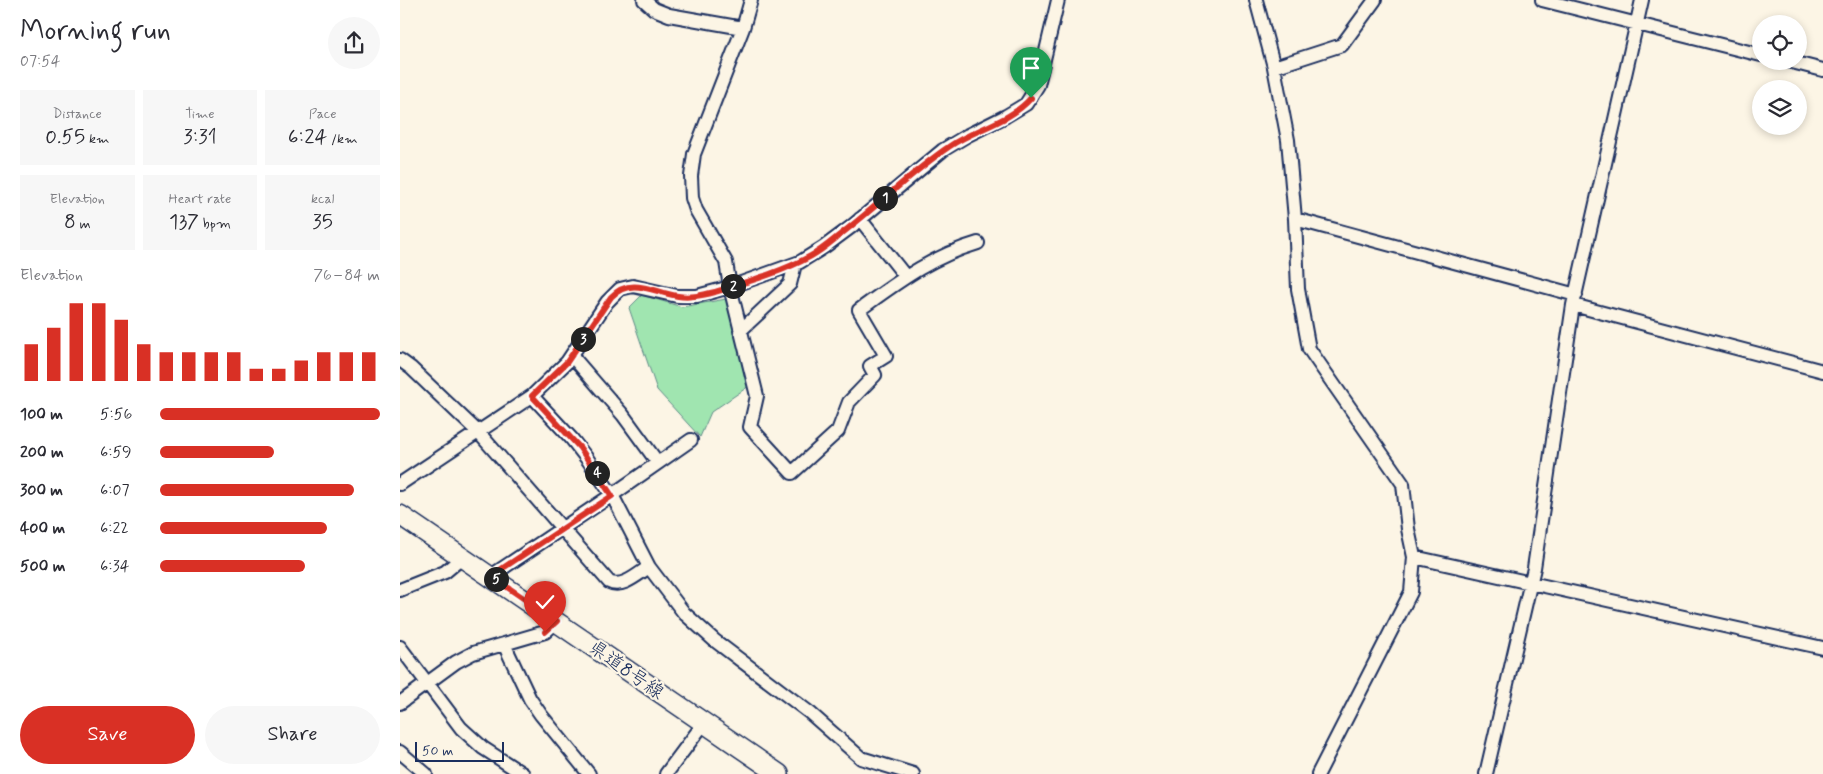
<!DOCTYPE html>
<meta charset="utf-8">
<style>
body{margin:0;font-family:Mynerve,"Klee One",sans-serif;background:#f7f7f7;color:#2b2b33;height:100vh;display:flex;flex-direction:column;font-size:19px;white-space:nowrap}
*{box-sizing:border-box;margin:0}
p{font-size:16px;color:#7c7c81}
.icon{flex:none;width:28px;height:28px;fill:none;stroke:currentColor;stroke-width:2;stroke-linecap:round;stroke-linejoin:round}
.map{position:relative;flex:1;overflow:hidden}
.details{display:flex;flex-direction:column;background:#fff;width:400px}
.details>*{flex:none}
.controls{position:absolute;left:1352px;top:15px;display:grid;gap:10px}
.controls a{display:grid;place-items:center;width:55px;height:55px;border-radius:50%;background:#fff;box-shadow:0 2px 8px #0003;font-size:25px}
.scale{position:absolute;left:15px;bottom:12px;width:89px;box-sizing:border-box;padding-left:5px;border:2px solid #1b2f5e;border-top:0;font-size:14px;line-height:18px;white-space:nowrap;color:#1b2f5e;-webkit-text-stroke:4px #fcf5e5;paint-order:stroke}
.pin{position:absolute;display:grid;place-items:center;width:42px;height:42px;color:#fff;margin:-51px -21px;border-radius:50% 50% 50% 0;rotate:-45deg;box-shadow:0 0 5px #0007}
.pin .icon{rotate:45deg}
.km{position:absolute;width:25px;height:25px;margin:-12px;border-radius:50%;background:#222;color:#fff;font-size:14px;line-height:25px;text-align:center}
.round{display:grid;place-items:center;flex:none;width:52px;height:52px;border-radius:26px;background:#f7f7f7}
.headline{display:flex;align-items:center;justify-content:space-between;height:85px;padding:0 20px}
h1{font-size:28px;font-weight:600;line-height:38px}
.metrics{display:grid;grid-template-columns:repeat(3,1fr);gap:8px;height:85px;padding:5px 20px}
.metrics div{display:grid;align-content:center;border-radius:0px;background:#f7f7f7;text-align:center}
.metrics b{font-size:21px;font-weight:600}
.metrics small{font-size:14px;font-weight:400}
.metrics p{font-size:14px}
.chart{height:140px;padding:10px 20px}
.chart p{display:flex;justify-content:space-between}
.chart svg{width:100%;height:90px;margin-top:5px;stroke:#d93025;stroke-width:6}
.primary-button{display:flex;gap:10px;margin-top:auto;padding:10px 20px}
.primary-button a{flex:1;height:58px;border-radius:30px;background:#d93025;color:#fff;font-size:20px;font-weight:600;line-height:58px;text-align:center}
.primary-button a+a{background:#f7f7f7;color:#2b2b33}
ul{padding:0 20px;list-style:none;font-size:16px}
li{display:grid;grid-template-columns:80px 60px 1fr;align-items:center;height:38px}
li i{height:12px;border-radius:6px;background:#d93025}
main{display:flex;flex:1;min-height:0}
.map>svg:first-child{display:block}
.green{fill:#a0e5b0;stroke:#5e8a87}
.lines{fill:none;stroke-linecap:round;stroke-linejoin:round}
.minor-casing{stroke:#1b2f5e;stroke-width:16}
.secondary-casing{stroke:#1b2f5e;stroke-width:22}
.minor{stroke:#fcf5e5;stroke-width:12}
.secondary{stroke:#fcf5e5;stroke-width:19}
.route-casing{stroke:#fff;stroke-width:10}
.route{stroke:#d93025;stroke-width:6}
.labels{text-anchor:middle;stroke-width:4.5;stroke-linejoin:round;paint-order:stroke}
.street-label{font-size:19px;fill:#1b2f5e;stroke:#fcf5e5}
</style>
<main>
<section class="details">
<div class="headline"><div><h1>Morning run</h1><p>07:54</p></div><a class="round"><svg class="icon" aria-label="share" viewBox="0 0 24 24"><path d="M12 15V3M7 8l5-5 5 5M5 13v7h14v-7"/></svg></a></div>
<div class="metrics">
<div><p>Distance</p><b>0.55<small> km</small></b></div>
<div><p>Time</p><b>3:31</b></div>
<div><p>Pace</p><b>6:24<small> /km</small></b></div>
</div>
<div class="metrics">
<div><p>Elevation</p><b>8<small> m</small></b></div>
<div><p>Heart rate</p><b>137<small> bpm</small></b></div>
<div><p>kcal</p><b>35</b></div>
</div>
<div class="chart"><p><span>Elevation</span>76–84 m</p>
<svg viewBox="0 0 160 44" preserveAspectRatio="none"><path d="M5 44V26M15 44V18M25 44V6M35 44V6M45 44V14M55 44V26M65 44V30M75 44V30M85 44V30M95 44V30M105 44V38M115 44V38M125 44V34M135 44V30M145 44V30M155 44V30"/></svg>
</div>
<ul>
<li><b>100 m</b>5:56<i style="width:100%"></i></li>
<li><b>200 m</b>6:59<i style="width:52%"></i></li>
<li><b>300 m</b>6:07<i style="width:88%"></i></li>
<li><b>400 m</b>6:22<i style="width:76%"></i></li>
<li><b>500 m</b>6:34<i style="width:66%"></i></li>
</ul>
<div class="primary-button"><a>Save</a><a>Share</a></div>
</section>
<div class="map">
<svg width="1423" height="774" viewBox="0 0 1423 774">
<rect width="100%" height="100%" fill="#fcf5e5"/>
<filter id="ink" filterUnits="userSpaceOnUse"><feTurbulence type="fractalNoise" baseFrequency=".02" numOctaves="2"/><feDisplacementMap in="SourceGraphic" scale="10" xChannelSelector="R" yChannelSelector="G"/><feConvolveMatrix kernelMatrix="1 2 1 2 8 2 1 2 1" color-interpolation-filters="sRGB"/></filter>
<g filter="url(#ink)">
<path class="green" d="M242,295L282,307L326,299L352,384L311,412L300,437L257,390L229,308Z"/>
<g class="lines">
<defs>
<path id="minor" d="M244,0L254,9L269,15L343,28
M351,0L343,28L294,154L291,176L292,198L296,210L326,262L330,287L357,396L350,427L392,473L438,431L449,402L475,375L470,366L486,356L459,310C498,282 530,257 578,243
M856,0L874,67L888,140L895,219L898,289L909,349L1003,484L1008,529L1014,557L1011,592L918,774
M1142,0L1361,55
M1388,61L1423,70
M874,67L942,45L975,0
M460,219L506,277
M895,219L1176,295
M1173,305L1423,371
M340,331L390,284L395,264
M172,356L223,415L258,463
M0,360L11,368L79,433L209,582C222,589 238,574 249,567
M132,396L171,438L188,460L212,495L249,567L284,613L314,640L410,713L461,758L513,774
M0,484L132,396L167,362L207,302L220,289L233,286L277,296H297L330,287L400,262L424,247L451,227L543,150L568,135L606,116L626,104L638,85L658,0
M1014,557L1423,648
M91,576L212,495L291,440
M0,590L45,572L63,557
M104,644L130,699L141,715L189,774
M0,647L61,728L83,748L123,774
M0,703L56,662L73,653L145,632L157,621
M0,752L26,774
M266,774L304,723
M1086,774L1134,568L1173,305L1242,0"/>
<path id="secondary" d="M0,515L379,774"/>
</defs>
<use href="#minor" class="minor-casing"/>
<use href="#secondary" class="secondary-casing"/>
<use href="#minor" class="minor"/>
<use href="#secondary" class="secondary"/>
</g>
</g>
<g class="lines" filter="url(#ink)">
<defs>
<path id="route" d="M145,632L157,621L91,576L212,496L180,448L132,396L167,362L211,297C231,276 253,292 278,296C291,298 303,295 315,292C347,282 382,272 411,256C422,250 431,242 441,234C478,206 511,172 550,146C575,129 610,122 631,98"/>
</defs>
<use href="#route" class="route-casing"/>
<use href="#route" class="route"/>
</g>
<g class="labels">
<g class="street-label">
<text transform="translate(227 669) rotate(35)" y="7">県道8号線</text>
</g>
</g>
</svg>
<div class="controls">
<a><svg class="icon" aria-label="locate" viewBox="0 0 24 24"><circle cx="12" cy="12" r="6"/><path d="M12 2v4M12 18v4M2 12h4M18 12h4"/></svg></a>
<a><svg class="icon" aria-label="layers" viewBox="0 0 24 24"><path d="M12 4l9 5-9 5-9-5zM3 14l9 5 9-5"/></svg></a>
</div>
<div class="scale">50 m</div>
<div class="pin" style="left:631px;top:98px;background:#1e9e55"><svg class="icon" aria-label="arrive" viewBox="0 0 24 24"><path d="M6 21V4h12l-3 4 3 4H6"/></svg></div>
<div class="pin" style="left:145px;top:632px;background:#d93025"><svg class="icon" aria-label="check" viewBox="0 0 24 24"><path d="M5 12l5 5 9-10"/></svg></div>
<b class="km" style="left:485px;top:198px">1</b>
<b class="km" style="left:333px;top:286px">2</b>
<b class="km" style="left:183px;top:339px">3</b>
<b class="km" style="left:197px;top:473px">4</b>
<b class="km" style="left:96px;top:579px">5</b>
</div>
</main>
